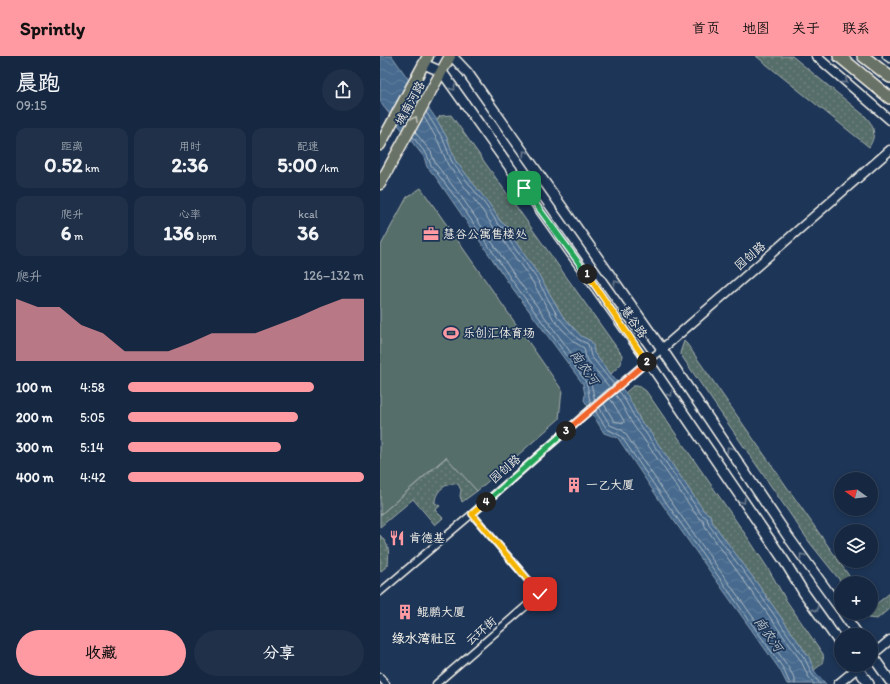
<!DOCTYPE html>
<html lang="zh">
<meta charset="utf-8">
<style>
body{margin:0;font-family:Itim,"LXGW WenKai TC",sans-serif;background:#1f3048;color:#f1f3f6;height:100vh;display:flex;flex-direction:column;font-size:15px;white-space:nowrap}
*{box-sizing:border-box;margin:0}
p{font-size:13px;color:#9ea6b1}
.icon{flex:none;width:22px;height:22px;fill:none;stroke:currentColor;stroke-width:2;stroke-linecap:round;stroke-linejoin:round}
.map{position:relative;flex:1;overflow:hidden}
.panel{display:flex;flex-direction:column;background:#162841;width:380px}
.panel>*{flex:none}
.needle{width:26px;rotate:285deg}
.controls{position:absolute;left:454px;top:416px;display:grid;gap:8px}
.controls a{display:grid;place-items:center;width:44px;height:44px;border-radius:50%;background:#162841;box-shadow:0 2px 6px #0003,0 0 0 1px #35445a;font-size:20px}
.pin{position:absolute;display:grid;place-items:center;width:34px;height:34px;color:#fff;margin:-17px;border-radius:8px;box-shadow:0 2px 6px #0006}
.km{position:absolute;width:20px;height:20px;margin:-10px;border-radius:50%;background:#222;color:#fff;font-size:11px;line-height:20px;text-align:center}
.round{display:grid;place-items:center;flex:none;width:42px;height:42px;border-radius:21px;background:#1f3048}
.head{display:flex;align-items:center;justify-content:space-between;height:68px;padding:0 16px}
h1{font-size:22px;font-weight:700;line-height:30px}
.figures{display:grid;grid-template-columns:repeat(3,1fr);gap:6px;height:68px;padding:4px 16px}
.figures div{display:grid;align-content:center;border-radius:10px;background:#1f3048;text-align:center}
.figures b{font-size:20px;font-weight:700}
.figures small{font-size:11px;font-weight:400}
.figures p{font-size:11px}
.chart{height:112px;padding:8px 16px}
.chart p{display:flex;justify-content:space-between}
.chart svg{width:100%;height:72px;margin-top:4px;fill:#ff9aa2;opacity:.7}
.cta{display:flex;gap:8px;margin-top:auto;padding:8px 16px}
.cta a{flex:1;height:46px;border-radius:24px;background:#ff9aa2;color:#111;font-size:16px;font-weight:700;line-height:46px;text-align:center}
.cta a+a{background:#1f3048;color:#f1f3f6}
ul{padding:0 16px;list-style:none;font-size:13px}
li{display:grid;grid-template-columns:64px 48px 1fr;align-items:center;height:30px}
li i{height:10px;border-radius:5px;background:#ff9aa2}
header{display:flex;align-items:center;gap:24px;box-sizing:border-box;height:56px;padding:0 20px;background:#ff9aa2;color:#111}
header strong{font-size:19px}
nav{display:flex;gap:22px;margin-inline-start:auto;font-size:14px}
main{display:flex;flex:1;min-height:0}
.map>svg:first-child{display:block}
.grass{fill:url(#grass-dots);stroke:#a6b0aa}
.pitch{fill:#576e6b;stroke:#a6b0aa}
.water{fill:url(#water-waves);stroke:#8ca0b2}
.lines{fill:none;stroke-linecap:round;stroke-linejoin:round}
.shore{stroke:#afbbc4;stroke-width:1}
.minor-casing{stroke:#f4f1e8;stroke-width:9}
.tertiary-casing{stroke:#f4f1e8;stroke-width:11}
.secondary-casing{stroke:#f4f1e8;stroke-width:12}
.primary-casing{stroke:#f4f1e8;stroke-width:13}
.trunk-casing{stroke:#f4f1e8;stroke-width:14}
.minor{stroke:#1d3557;stroke-width:6}
.tertiary{stroke:#1d3557;stroke-width:8}
.secondary{stroke:#1d3557;stroke-width:9}
.primary{stroke:#697266;stroke-width:10}
.trunk{stroke:#697266;stroke-width:11}
.oneway{stroke:#68778a}
.oneway2{stroke:#bcbeb4}
.split-1-casing{stroke:#fff;stroke-width:8}
.split-2-casing{stroke:#fff;stroke-width:8}
.split-3-casing{stroke:#fff;stroke-width:8}
.split-4-casing{stroke:#fff;stroke-width:8}
.split-5-casing{stroke:#fff;stroke-width:8}
.split-1{stroke:#22a559;stroke-width:5}
.split-2{stroke:#f5b400;stroke-width:5}
.split-3{stroke:#f0652b;stroke-width:5}
.split-4{stroke:#22a559;stroke-width:5}
.split-5{stroke:#f5b400;stroke-width:5}
.labels{text-anchor:middle;stroke-width:3.5;stroke-linejoin:round;paint-order:stroke}
.street-label{font-size:12px;fill:#f4f1e8;stroke:#1d3557}
.poi-label{font-size:12px;fill:#f4f1e8;stroke:#1d3557;text-anchor:start}
.water-label{font-size:13px;font-style:italic;fill:#b7c2c8;stroke:#1d3557}
.neighbourhood-label{font-size:13px;font-weight:bold;fill:#f4f1e8;stroke:#1d3557}
</style>
<header>
<strong>Sprintly</strong>
<nav><a>首页</a><a>地图</a><a>关于</a><a>联系</a></nav>
</header>
<main>
<section class="panel">
<div class="head"><div><h1>晨跑</h1><p>09:15</p></div><a class="round"><svg class="icon" aria-label="share" viewBox="0 0 24 24"><path d="M12 15V3M7 8l5-5 5 5M5 13v7h14v-7"/></svg></a></div>
<div class="figures">
<div><p>距离</p><b>0.52<small> km</small></b></div>
<div><p>用时</p><b>2:36</b></div>
<div><p>配速</p><b>5:00<small> /km</small></b></div>
</div>
<div class="figures">
<div><p>爬升</p><b>6<small> m</small></b></div>
<div><p>心率</p><b>136<small> bpm</small></b></div>
<div><p>kcal</p><b>36</b></div>
</div>
<div class="chart"><p><span>爬升</span>126–132 m</p>
<svg viewBox="0 0 160 44" preserveAspectRatio="none"><path d="M0 44V6L10 11L20 11L30 22L40 27L50 38L60 38L70 38L80 33L90 27L100 27L110 27L120 22L130 17L140 11L150 6L160 6V44z"/></svg>
</div>
<ul>
<li><b>100 m</b>4:58<i style="width:79%"></i></li>
<li><b>200 m</b>5:05<i style="width:72%"></i></li>
<li><b>300 m</b>5:14<i style="width:65%"></i></li>
<li><b>400 m</b>4:42<i style="width:100%"></i></li>
</ul>
<div class="cta"><a>收藏</a><a>分享</a></div>
</section>
<div class="map">
<svg width="510" height="628" viewBox="0 0 510 628">
<defs>
<pattern id="grass-dots" width="8" height="8" patternUnits="userSpaceOnUse"><rect width="8" height="8" fill="#576e6b"/><path d="M2 2h.1M6 6h.1" fill="none" stroke="#708380" stroke-width="1.8" stroke-linecap="round"/></pattern>
<pattern id="water-waves" width="16" height="10" patternUnits="userSpaceOnUse"><rect width="16" height="10" fill="#476a8e"/><path d="M0 5q4-4 8 0t8 0" fill="none" stroke="#62809e"/></pattern>
</defs>
<rect width="100%" height="100%" fill="#1d3557"/>
<filter id="ink" filterUnits="userSpaceOnUse"><feTurbulence type="fractalNoise" baseFrequency=".025" numOctaves="2"/><feDisplacementMap in="SourceGraphic" scale="8" xChannelSelector="R" yChannelSelector="G"/><feConvolveMatrix kernelMatrix="1 2 1 2 8 2 1 2 1" color-interpolation-filters="sRGB"/></filter>
<g filter="url(#ink)">
<path class="grass" d="M376,0H412L485,60C494,69 497,79 489,91Z
M71,59L242,299L241,308L231,318L214,297L213,289L211,285L201,280L182,259L160,221L133,182L129,172L121,166L110,149L75,104L67,82L57,64L60,60Z
M304,285L307,288L474,527H462L430,487L303,302L300,297Z
M253,330H259L266,335L370,485L389,514L406,544L443,598C445,606 440,610 434,614L429,601L372,520L333,467L330,459L324,455L268,373L261,366L258,359L245,337Z
M67,401L97,435L82,446L80,440L81,434L78,428C66,426 55,435 55,447L60,450L55,454L63,462L55,469L33,443L0,471V459Z
M0,479C10,491 9,494 8,509L0,516Z
M510,537V552L497,563L488,562L484,557H491V552Z"/>
<path class="pitch" d="M41,132L182,334L179,363L97,435L66,401L0,459V191L27,141Z"/>
<path class="water" d="M0,0H12L57,64L67,82L75,104L110,149L121,166L129,172L133,182L160,221L182,259L201,280L211,285L213,289L214,297L248,340L261,366L268,373L324,455L330,459L333,467L372,520L429,601L435,616L446,628H407L400,614L280,445L238,382L224,377L204,344L205,339L203,328L128,226L55,120L47,111L44,101L3,50L0,45Z"/>
<g class="lines">
<path class="shore" d="M46,56L63,83L72,106L107,151L118,168L125,173L129,184L157,223L178,261L198,283L208,288L211,300L234,329
M44,61L58,85L68,109L102,154L114,172L121,177L125,187L152,225L174,264L194,286L204,292L206,302L230,332
M35,76L51,96L55,107L83,143L135,220L210,323L215,345
M33,81L47,99L51,109L79,146L131,223L206,326C209,333 208,342 211,348
M239,335C249,348 254,364 265,376L321,458L327,462L329,469L369,523L425,603L432,618L440,628
M235,338C245,351 250,368 261,379L317,460L323,465L326,472L365,526L421,605L428,620L434,628
M224,348L234,365L244,367V365L230,342
M219,351L230,369L242,374L245,377L287,440L407,609L415,623V628
M215,355L227,373L241,380L283,442L403,612L410,628"/>
<defs>
<path id="minor" d="M0,536L92,458L210,354L282,293
M0,621L6,628
M56,628L160,538L92,458"/>
<path id="tertiary" d="M436,0L510,64
M507,0L510,2
M282,293L510,94
M491,600L510,584
M458,628L481,609"/>
<path id="secondary" d="M72,0L87,16L282,293L409,482L461,554
M44,8L62,16L268,305L405,506L424,537L461,589
M463,557L478,579
M491,598L510,625
M475,609L489,628"/>
<path id="primary" d="M0,89L48,0
M0,128L70,0"/>
<path id="trunk" d="M459,0L510,42
M483,0L510,21"/>
</defs>
<use href="#minor" class="minor-casing"/>
<use href="#tertiary" class="tertiary-casing"/>
<use href="#secondary" class="secondary-casing"/>
<use href="#primary" class="primary-casing"/>
<use href="#trunk" class="trunk-casing"/>
<use href="#minor" class="minor"/>
<use href="#tertiary" class="tertiary"/>
<use href="#secondary" class="secondary"/>
<use href="#primary" class="primary"/>
<use href="#trunk" class="trunk"/>
</g>
<defs><path id="oneway-chevron" d="M-2-3.5L2.5 0L-2 3.5" fill="none" stroke-width="1.6" stroke-linecap="round" stroke-linejoin="round"/></defs>
<g class="oneway">
<use href="#oneway-chevron" transform="translate(465 25) rotate(40)"/>
<use href="#oneway-chevron" transform="translate(73 32) rotate(55)"/>
<use href="#oneway-chevron" transform="translate(145 97) rotate(-125)"/>
<use href="#oneway-chevron" transform="translate(236 227) rotate(-125)"/>
<use href="#oneway-chevron" transform="translate(290 338) rotate(56)"/>
<use href="#oneway-chevron" transform="translate(349 393) rotate(-124)"/>
<use href="#oneway-chevron" transform="translate(363 445) rotate(56)"/>
<use href="#oneway-chevron" transform="translate(422 500) rotate(-127)"/>
<use href="#oneway-chevron" transform="translate(436 553) rotate(55)"/>
</g>
<use class="oneway2" href="#oneway-chevron" transform="translate(35 63) rotate(-61)"/>
</g>
<g class="lines" filter="url(#ink)">
<defs>
<path id="split-1" d="M144,132L207,218"/>
<path id="split-2" d="M207,218L267,306"/>
<path id="split-3" d="M186,375L267,306"/>
<path id="split-4" d="M106,446L186,375"/>
<path id="split-5" d="M106,446L92,458L160,538"/>
</defs>
<use href="#split-1" class="split-1-casing"/>
<use href="#split-2" class="split-2-casing"/>
<use href="#split-3" class="split-3-casing"/>
<use href="#split-4" class="split-4-casing"/>
<use href="#split-5" class="split-5-casing"/>
<use href="#split-1" class="split-1"/>
<use href="#split-2" class="split-2"/>
<use href="#split-3" class="split-3"/>
<use href="#split-4" class="split-4"/>
<use href="#split-5" class="split-5"/>
</g>
<defs>
<symbol id="office-bare" viewBox="-9 -9 18 18"><path d="M-6-3h4V-5.5h4V-3h4V5H-6ZM-1-4.5V-3h2v-1.5ZM-6 0V1H6V0Z" fill="#ff9aa2" stroke="#1d3557" stroke-width="2.5" paint-order="stroke"/></symbol>
<symbol id="stadium-bare" viewBox="-9 -9 18 18"><path d="M0-5a6.5 5 0 1 0 0 10a6.5 5 0 1 0 0-10ZM-3.5-1.8h7v3.6h-7Z" fill="#ff9aa2" stroke="#1d3557" stroke-width="2.5" paint-order="stroke"/></symbol>
<symbol id="building-bare" viewBox="-9 -9 18 18"><path d="M-4-6H4V6H1V3H-1V6H-4ZM-2.5-4.3h1.7v1.8h-1.7ZM.8-4.3h1.7v1.8H.8ZM-2.5-1h1.7V.8h-1.7ZM.8-1h1.7V.8H.8Z" fill="#ff9aa2" stroke="#1d3557" stroke-width="2.5" paint-order="stroke"/></symbol>
<symbol id="restaurant-bare" viewBox="-9 -9 18 18"><path d="M-5-6h1v4h1v-4h1v4h1v-4h1v5L-1.5 .5V6h-2V.5L-5-1ZM5-6V6H3V1.5H1.5Q1.5-4 5-6Z" fill="#ff9aa2" stroke="#1d3557" stroke-width="2.5" paint-order="stroke"/></symbol>
</defs>
<g fill-rule="evenodd">
<use href="#office-bare" x="40" y="167" width="22" height="22"/>
<use href="#stadium-bare" x="60" y="266" width="22" height="22"/>
<use href="#building-bare" x="183" y="418" width="22" height="22"/>
<use href="#restaurant-bare" x="6" y="471" width="22" height="22"/>
<use href="#building-bare" x="14" y="545" width="22" height="22"/>
</g>
<g class="labels">
<g class="street-label">
<text transform="translate(30 47) rotate(-61)" y="4">城南河路</text>
<text transform="translate(370 200) rotate(-41)" y="4">园创路</text>
<text transform="translate(254 266) rotate(55)" y="4">慧谷路</text>
<text transform="translate(125 413) rotate(-41)" y="4">园创路</text>
<text transform="translate(101 575) rotate(-41)" y="4">云环街</text>
</g>
<g class="poi-label">
<text x="63" y="182">慧谷公寓售楼处</text>
<text x="83" y="281">乐创汇体育场</text>
<text x="206" y="433">一乙大厦</text>
<text x="29" y="486">肯德基</text>
<text x="37" y="560">鲲鹏大厦</text>
</g>
<g class="water-label">
<text transform="translate(205 311) rotate(55)" y="5">南农河</text>
<text transform="translate(389 578) rotate(55)" y="5">南农河</text>
</g>
<g class="neighbourhood-label">
<text x="44" y="587">绿水湾社区</text>
</g>
</g>
</svg>
<div class="controls">
<a><svg class="needle" viewBox="-14 -14 28 28"><path d="M0-13l5 13h-10z" fill="#e53935"/><path d="M0 13l5-13h-10z" fill="#9ea6b1"/></svg></a>
<a><svg class="icon" aria-label="layers" viewBox="0 0 24 24"><path d="M12 4l9 5-9 5-9-5zM3 14l9 5 9-5"/></svg></a>
<a>+</a>
<a>−</a>
</div>
<div class="pin" style="left:144px;top:132px;background:#1e9e55"><svg class="icon" aria-label="arrive" viewBox="0 0 24 24"><path d="M6 21V4h12l-3 4 3 4H6"/></svg></div>
<div class="pin" style="left:160px;top:538px;background:#d93025"><svg class="icon" aria-label="check" viewBox="0 0 24 24"><path d="M5 12l5 5 9-10"/></svg></div>
<b class="km" style="left:207px;top:218px">1</b>
<b class="km" style="left:267px;top:306px">2</b>
<b class="km" style="left:186px;top:375px">3</b>
<b class="km" style="left:106px;top:446px">4</b>
</div>
</main>
